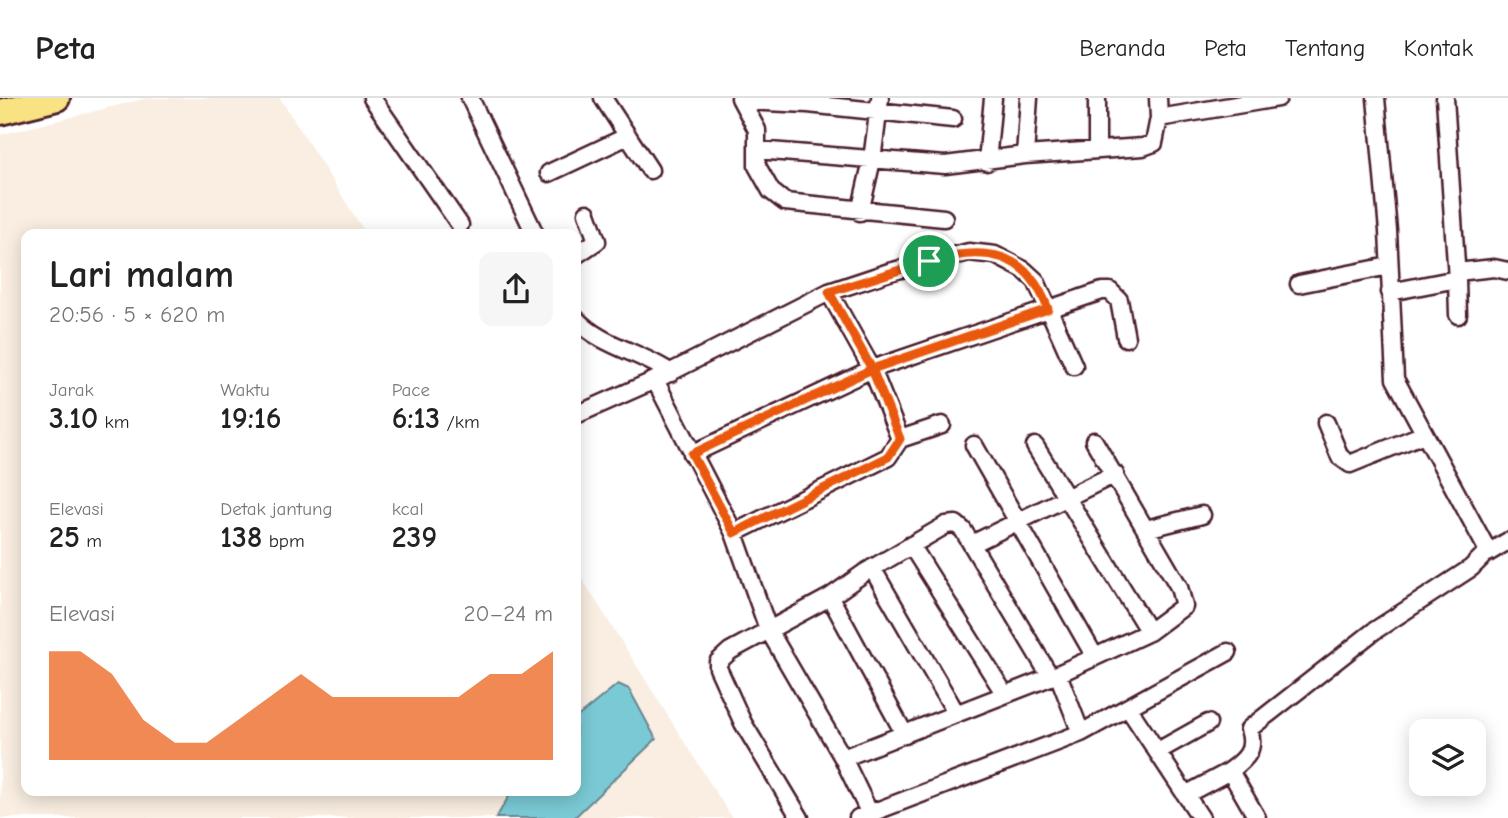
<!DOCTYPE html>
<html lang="id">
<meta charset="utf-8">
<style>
body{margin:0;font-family:"Comic Neue",sans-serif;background:#f6f6f6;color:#222;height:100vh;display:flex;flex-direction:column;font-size:26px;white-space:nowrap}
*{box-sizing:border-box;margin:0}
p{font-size:23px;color:#767676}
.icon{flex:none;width:38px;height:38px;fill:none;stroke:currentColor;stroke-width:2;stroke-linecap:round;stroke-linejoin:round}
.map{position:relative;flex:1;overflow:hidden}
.sheet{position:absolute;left:21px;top:131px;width:560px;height:567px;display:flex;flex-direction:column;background:#fff;border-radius:14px;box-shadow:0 4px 18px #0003}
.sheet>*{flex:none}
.fabs{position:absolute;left:1409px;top:621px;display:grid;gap:14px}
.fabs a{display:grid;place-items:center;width:77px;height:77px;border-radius:14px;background:#fff;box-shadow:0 4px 18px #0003;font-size:35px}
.pin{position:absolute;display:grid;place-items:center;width:60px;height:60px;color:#fff;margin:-30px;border:4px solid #fff;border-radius:50%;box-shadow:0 2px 7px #0007}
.round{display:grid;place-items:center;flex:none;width:74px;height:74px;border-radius:14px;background:#f6f6f6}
.head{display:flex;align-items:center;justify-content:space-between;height:119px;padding:0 28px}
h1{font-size:38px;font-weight:600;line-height:52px}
.stats{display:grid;grid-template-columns:repeat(3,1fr);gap:10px;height:119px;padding:7px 28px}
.stats div{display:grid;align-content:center}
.stats b{font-size:30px;font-weight:600}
.stats small{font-size:19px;font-weight:400}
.stats p{font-size:19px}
.chart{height:196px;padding:14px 28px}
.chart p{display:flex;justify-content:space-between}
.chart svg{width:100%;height:126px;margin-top:7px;fill:#ea580c;opacity:.7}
header{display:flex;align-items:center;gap:42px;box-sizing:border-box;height:98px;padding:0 35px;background:#fff;border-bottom:2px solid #e0e0e0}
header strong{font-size:33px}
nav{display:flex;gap:38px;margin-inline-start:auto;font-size:24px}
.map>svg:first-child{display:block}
.built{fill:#f9eee1}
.water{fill:#7acad5;stroke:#678691;stroke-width:2}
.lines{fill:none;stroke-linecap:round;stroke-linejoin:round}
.minor-casing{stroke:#4a1f2b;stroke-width:21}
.highway-casing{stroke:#4a1f2b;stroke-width:30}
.minor{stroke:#fff;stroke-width:16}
.highway{stroke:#f8e281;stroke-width:24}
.route-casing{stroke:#fff;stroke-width:14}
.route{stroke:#ea580c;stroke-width:9}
</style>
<header>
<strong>Peta</strong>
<nav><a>Beranda</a><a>Peta</a><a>Tentang</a><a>Kontak</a></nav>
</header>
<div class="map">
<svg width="1508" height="720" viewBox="0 0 1508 720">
<rect width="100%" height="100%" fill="#fff"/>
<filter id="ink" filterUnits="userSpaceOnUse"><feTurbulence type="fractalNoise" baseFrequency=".0143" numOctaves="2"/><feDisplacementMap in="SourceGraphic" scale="14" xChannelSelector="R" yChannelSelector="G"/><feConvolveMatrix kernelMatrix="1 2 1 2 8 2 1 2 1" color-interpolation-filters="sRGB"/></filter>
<g filter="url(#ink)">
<path class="built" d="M147,0H280L366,136H26V693H576V471L732,720H0V37Z"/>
<path class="water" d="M618,586L629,591L656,641L574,720H496L512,693H576V620Z"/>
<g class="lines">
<defs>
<path id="minor" d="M372,0L460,127
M470,0L535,136
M603,0L650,72
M740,0L757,32V68L771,93L785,104L944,120
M1158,0L1159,20
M742,3L808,6L953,21
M757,52L945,67L1025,57L1143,49L1154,45L1159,20L1278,0
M1097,52V0
M1025,57L1029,0
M987,64L993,0
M549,75L628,38
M860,114L872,62L880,0
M576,157L597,143L587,115
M1457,174L1494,170L1508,173
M1457,181L1458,217
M1299,186L1389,168
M1390,194L1457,181L1445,0
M576,221C601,248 641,254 671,275
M655,282L734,435L768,531L843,660L870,716
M576,317L655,282L829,194L889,174L969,154L995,157L1024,172L1036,183L1074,268
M1326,325L1340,359L1350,366L1424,336
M900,341L942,327
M974,347L1095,559
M1035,348L1149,534
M692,356L872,271L829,194
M1146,431L1202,417
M734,435L888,359L900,341L872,271L1102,193H1110L1119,202L1126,240
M972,446L1115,376
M911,447L1004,595
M1488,455L1508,443
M872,470L956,615
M830,499L905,637
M1058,576L1081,635
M1129,611L1201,720
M1158,653L1208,625
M843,660L1058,576L1149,534L1184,508L1179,489L1094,343
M1230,673C1246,661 1256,652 1249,631L1374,533L1471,470L1488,453L1395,281L1388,133L1376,0
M1187,696L1230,673L1257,720
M800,720L743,625L718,570V564L730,553L830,499L864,475L946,427L956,426L963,432L1050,578
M858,720L1081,635L1228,554"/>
<path id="highway" d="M0,14L57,0"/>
</defs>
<use href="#minor" class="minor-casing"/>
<use href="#highway" class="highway-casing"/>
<use href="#minor" class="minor"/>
<use href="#highway" class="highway"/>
</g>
</g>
<g class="lines" filter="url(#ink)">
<defs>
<path id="route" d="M929,163L829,194L872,271L900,341L888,359L734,435L692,356L872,271L1048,211C1027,152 984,148 929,163"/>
</defs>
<use href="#route" class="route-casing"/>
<use href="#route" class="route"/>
</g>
</svg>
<div class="fabs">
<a><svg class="icon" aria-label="layers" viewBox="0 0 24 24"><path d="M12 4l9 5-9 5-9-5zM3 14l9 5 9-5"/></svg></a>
</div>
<div class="pin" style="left:929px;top:163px;background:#1e9e55"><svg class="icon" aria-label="arrive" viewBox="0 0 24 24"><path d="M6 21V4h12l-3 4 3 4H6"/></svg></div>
<section class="sheet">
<div class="head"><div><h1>Lari malam</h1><p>20:56 · 5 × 620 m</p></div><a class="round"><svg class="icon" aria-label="share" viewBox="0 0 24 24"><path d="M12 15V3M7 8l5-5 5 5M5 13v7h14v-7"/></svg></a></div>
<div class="stats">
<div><p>Jarak</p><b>3.10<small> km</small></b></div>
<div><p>Waktu</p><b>19:16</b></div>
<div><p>Pace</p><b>6:13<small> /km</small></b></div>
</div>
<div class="stats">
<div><p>Elevasi</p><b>25<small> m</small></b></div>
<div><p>Detak jantung</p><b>138<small> bpm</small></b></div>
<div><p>kcal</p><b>239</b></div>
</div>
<div class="chart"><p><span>Elevasi</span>20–24 m</p>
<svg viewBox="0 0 160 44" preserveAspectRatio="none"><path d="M0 44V6L10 6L20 14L30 30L40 38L50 38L60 30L70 22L80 14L90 22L100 22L110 22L120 22L130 22L140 14L150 14L160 6V44z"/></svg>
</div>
</section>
</div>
